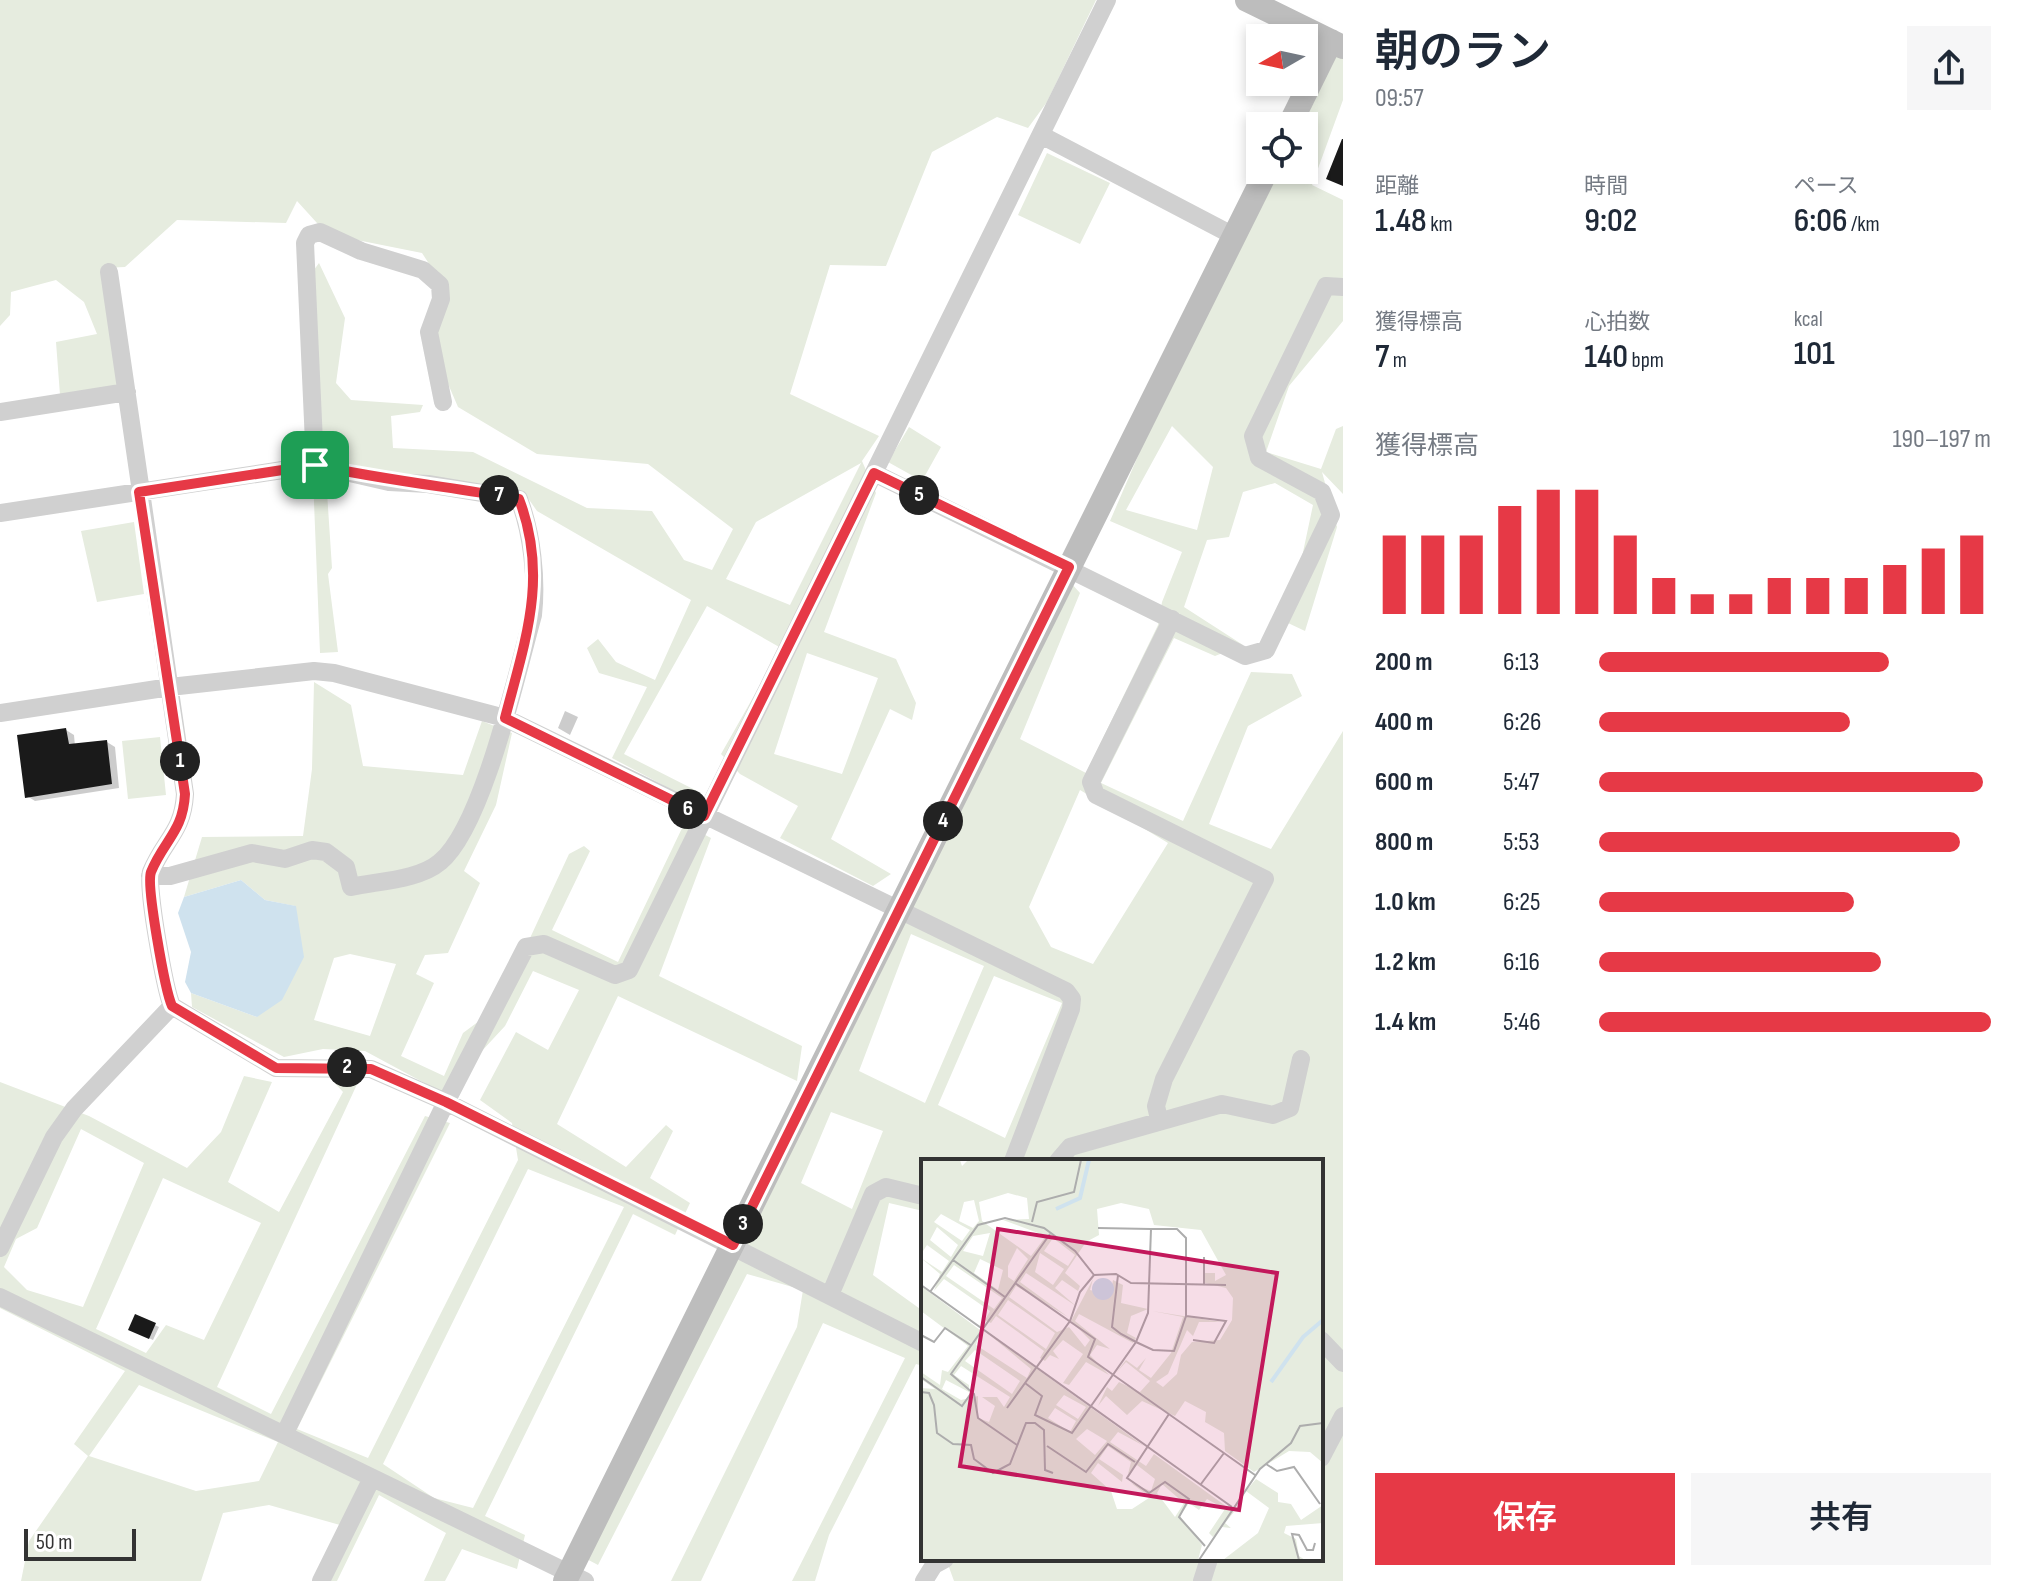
<!DOCTYPE html>
<html lang="ja">
<meta charset="utf-8">
<style>
body{margin:0;font-family:"Sofia Sans Condensed","Noto Sans JP",sans-serif;background:#f6f6f7;color:#1f2937;height:100vh;display:flex;flex-direction:column;font-size:30px;white-space:nowrap}
*{box-sizing:border-box;margin:0}
p{font-size:26px;color:#747a83}
.icon{flex:none;width:44px;height:44px;fill:none;stroke:currentColor;stroke-width:2;stroke-linecap:round;stroke-linejoin:round}
.map{position:relative;flex:1;overflow:hidden}
.drawer{display:flex;flex-direction:column;background:#fff;width:680px}
.drawer>*{flex:none}
.needle{width:52px;rotate:261deg}
.fabs{position:absolute;left:1246px;top:24px;display:grid;gap:16px}
.fabs a{display:grid;place-items:center;width:72px;height:72px;border-radius:0px;background:#fff;box-shadow:0 4px 12px #0003;font-size:40px}
.scale{position:absolute;left:24px;bottom:20px;width:112px;box-sizing:border-box;padding-left:8px;border:4px solid #333;border-top:0;font-size:22px;line-height:28px;white-space:nowrap;color:#333;-webkit-text-stroke:6px #fff;paint-order:stroke}
.pin{position:absolute;display:grid;place-items:center;width:68px;height:68px;color:#fff;margin:-34px;border-radius:16px;box-shadow:0 4px 12px #0006}
.km{position:absolute;width:40px;height:40px;margin:-20px;border-radius:50%;background:#222;color:#fff;font-size:22px;line-height:40px;text-align:center}
.round{display:grid;place-items:center;flex:none;width:84px;height:84px;border-radius:0px;background:#f6f6f7}
.summary{display:flex;align-items:center;justify-content:space-between;height:136px;padding:0 32px}
h1{font-size:44px;font-weight:600;line-height:60px}
.figures{display:grid;grid-template-columns:repeat(3,1fr);gap:12px;height:136px;padding:8px 32px}
.figures div{display:grid;align-content:center}
.figures b{font-size:34px;font-weight:600}
.figures small{font-size:22px;font-weight:400}
.figures p{font-size:22px}
.chart{height:224px;padding:16px 32px}
.chart p{display:flex;justify-content:space-between}
.chart svg{width:100%;height:144px;margin-top:8px;stroke:#e63946;stroke-width:6}
.action{display:flex;gap:16px;margin-top:auto;padding:16px 32px}
.action a{flex:1;height:92px;border-radius:0px;background:#e63946;color:#fff;font-size:32px;font-weight:600;line-height:92px;text-align:center}
.action a+a{background:#f6f6f7;color:#1f2937}
ul{padding:0 32px;list-style:none;font-size:26px}
li{display:grid;grid-template-columns:128px 96px 1fr;align-items:center;height:60px}
li i{height:20px;border-radius:10px;background:#e63946}
main{display:flex;flex:1;min-height:0}
.map>svg:first-child{display:block}
.green{fill:#e6ecdf;fill-rule:evenodd}
.water{fill:#cfe2ee}
.shadow{fill:#0003}
.building{fill:#1a1a1a}
.lines{fill:none;stroke-linecap:round;stroke-linejoin:round}
.street{stroke:#d0d0d0;stroke-width:18}
.secondary{stroke:#bdbdbd;stroke-width:24}
.route-casing{stroke:#fff;stroke-width:16}
.route{stroke:#e63946;stroke-width:10}
.inset-river{fill:none;stroke:#cfe2ee;stroke-width:4}
.inset-road{fill:none;stroke:#adadad;stroke-width:2}
.view{fill:#c2185b;fill-opacity:0.15;stroke:#c2185b;stroke-width:4}
.inset-edge{fill:none;stroke:#333;stroke-width:4}
</style>
<main>
<div class="map">
<svg width="1343" height="1581" viewBox="0 0 1343 1581">
<rect width="100%" height="100%" fill="#fff"/>
<path class="green" d="M0,0H1096L1047,102L1028,128L997,117L932,152L886,266L830,265L790,394L879,436L862,461L876,493L824,632L896,659L916,703L912,720L890,709L831,839L891,874L873,886L780,838L798,806L740,774L721,754L781,648L707,606L624,754L699,792L695,802L612,758L647,687L599,673L587,648L598,639L616,662L655,680L691,600L537,511L523,491L339,465L326,477L332,568L328,574L338,652L320,653L313,477L320,461L311,274L319,263L345,318L336,383L351,400L423,405L420,412L391,416L393,448L473,452L587,508L652,511L684,560L712,570L733,529L648,464L537,454L458,407L430,342L446,290L422,253L327,234L297,201L286,223L177,220L125,267L102,268L119,385L60,395L56,342L97,334L84,302L56,280L11,292L10,315L0,326ZM861,463L790,605L726,579L756,522ZM807,653L878,678L842,774L774,754Z
M1343,44V100L1312,185L1343,200V321L1289,386L1266,452L1321,469L1336,429L1343,426V494L1322,472L1337,527L1305,631L1288,623L1313,505L1275,483L1243,492L1229,537L1207,540L1184,607L1243,645L1215,656L1174,638L1101,783L1183,821L1251,672L1292,674L1302,696L1248,726L1209,824L1271,849L1343,731V1581H954L946,1559H1321V1161H923V1211L889,1203L873,1275L923,1311V1366L916,1364L829,1535L815,1581H792L905,1358L823,1323L701,1581H671L797,1327L803,1290L747,1274L598,1565L581,1556L1071,583L1080,593L1020,739L1086,773L1158,625L1162,602L1182,552L1110,521L1163,398L1276,170H1304V126H1298ZM1172,426L1213,467L1197,530L1126,510ZM1080,790L1168,843L1093,964L1051,947L1029,907ZM911,934L984,966L925,1103L859,1071ZM994,976L1062,1003L1005,1138L938,1105ZM831,1112L883,1131L852,1209L801,1183Z
M1047,153L1110,183L1080,244L1018,215Z
M909,427L941,447L922,481L888,462Z
M134,522L144,594L97,602L81,531Z
M314,682L351,705L363,766L463,775L482,721L512,733L496,805L464,871L480,883L448,953L425,955L416,974L434,983L401,1056L444,1076L463,1033L498,1007L569,854L584,846L590,851L552,930L618,962L684,824L711,838L659,976L802,1046L797,1081L618,996L557,1124L626,1167L666,1125L673,1131L650,1178L690,1203L675,1235L633,1214L485,1516L525,1535L517,1569L462,1549L445,1581H424L446,1533L379,1495L337,1581H313L340,1525L269,1505L223,1513L201,1581H21L29,1541L88,1456L74,1444L125,1371L0,1308V1082L89,1116L187,1168L221,1132L244,1076L272,1082L228,1182L279,1212L343,1092L332,1080H359L217,1387L271,1414L425,1116L450,1123L297,1429L368,1458L518,1160L512,1123L480,1100L516,1032L548,1050L579,990L533,971L505,1026L443,1093L365,1051L323,1049L284,1057L192,1007L191,993L257,1017L295,906L265,900L241,880L184,897L202,837L303,836L312,769ZM350,954L396,964L370,1036L314,1020L334,958ZM81,1129L144,1163L83,1307L27,1290L4,1267L16,1239L37,1228ZM528,1169L624,1207L473,1508L434,1498L383,1464ZM163,1178L261,1223L204,1340L166,1325L146,1353L96,1329ZM139,1385L278,1442L259,1481L196,1491L89,1456Z
M160,737L166,795L128,799L122,741Z"/>
<path class="water" d="M241,880L265,900L296,906L304,957L282,1000L257,1017L191,993L185,982L191,952L178,913L184,897Z"/>
<path class="shadow" d="M565,711L578,717L570,735L558,728Z
M66,730L74,735L75,746L107,742L115,747L119,788L35,801L27,796Z
M136,1316L159,1327L153,1340L130,1329Z"/>
<path class="building" d="M1342,139H1343V186L1326,179Z
M66,728L69,744L107,740L112,784L25,798L17,735Z
M135,1314L156,1323L149,1339L128,1330Z"/>
<g class="lines">
<path class="street" d="M1041,135L1234,236
M109,272L185,794C183,832 164,840 151,872C146,885 165,990 172,1006L276,1068L371,1069L446,1102L923,1343
M0,412L127,392
M315,465L305,243L309,235L320,232L361,251L423,270L440,285L441,299L429,332L443,402
M874,473L1245,656L1266,650L1331,515L1322,492L1259,458L1253,436L1326,286L1343,287
M0,513L315,465L389,482L428,484L519,499C532,533 537,579 533,615C517,672 483,827 440,862C419,880 378,881 351,887L346,867L326,852L312,850L285,859L252,853L170,876H150
M0,713L170,687L314,671L334,673L505,718L1066,991L1072,999L1071,1009L1013,1161
M1159,1119L1156,1106L1164,1079L1265,879L1096,795L1091,782L1172,619
M1058,1161L1070,1147L1222,1104L1273,1115L1290,1108L1301,1059
M0,1248L54,1137L74,1109L172,1006
M830,1295L873,1194L886,1187L923,1196
M0,1297L585,1581
M1321,1340L1343,1363
M284,1435L446,1102L526,947L544,944L615,975L629,970L1107,0
M1321,1458L1343,1416
M321,1581L372,1478
M924,1581L934,1565L945,1559
M1202,1581L1209,1559"/>
<path class="secondary" d="M1247,0L1343,47
M1289,126L1331,41
M565,1581L1267,170"/>
</g>
<g class="lines">
<defs>
<path id="route" d="M315,465C383,480 451,487 519,499C549,577 525,641 505,718L704,816L874,473L1069,567L733,1245L446,1102L371,1069L276,1068L172,1006C165,990 146,885 151,872C164,840 183,832 185,794L139,492Z"/>
</defs>
<use href="#route" class="route-casing"/>
<use href="#route" class="route"/>
</g>
<g transform="translate(921 1159)">
<rect width="402" height="402" fill="#fff"/>
<path d="M0,1H39L41,7L47,1H402V304L389,293L368,292L333,313L304,292L303,274L284,263L285,253L264,242L254,257L221,242L206,256L185,237L177,247L186,228L191,232L198,223L219,233L229,222L205,203L195,214L205,201L216,209L225,199L218,211L230,219L250,194L262,158L231,152L300,163H278L272,177L266,171L247,215L235,223L242,228L256,215L260,196L271,183L299,181L311,161L312,139L305,129L284,124V114H294V122L305,116L280,71L233,66L228,50L200,44L176,50L178,76L165,83L144,114L159,127L157,132L141,121L134,129L155,147L105,114L99,123L147,158L95,127L88,138L136,173L148,168L164,188L169,181L150,162L172,120L169,131L189,136L192,121L202,126L200,144L227,150L210,157L206,174L215,179L212,184L158,155L154,162L189,190L176,186L169,196L188,216L165,203L148,226L142,224L162,195L142,181L132,192L138,200L129,196L124,202L119,199L123,192L75,157L70,164L64,161L69,152L23,120L13,132L19,115L0,99L21,113L28,102L6,86L0,95ZM87,34L106,39L108,60L82,61L125,77L110,97L61,62L58,43ZM53,41L58,62L52,69L38,62L43,43ZM20,55L49,71L41,82L13,63ZM16,68L37,86L30,98L9,81ZM69,74L62,97L42,92L52,77ZM132,79L154,96L147,107L123,92ZM96,89L107,100L93,122L87,118V107ZM119,94L143,110L132,126L114,113ZM59,100L82,111L77,131L53,114ZM33,106L81,139L73,150L25,117ZM87,141L134,174L125,190L77,156ZM0,127L59,171L55,186L106,219L110,210L65,173L223,287L197,273L189,283L225,307L233,295L313,353L304,364L310,369L301,368L292,378L288,374L304,350L286,340L278,351L268,344L259,357L281,386L277,401H0V229L14,230L0,220V213L19,226L21,211L27,213L47,187L0,152ZM54,191L99,222L91,235L44,202ZM40,207L89,238L83,248L76,238H61L74,247L68,263L57,259V237L40,241L21,230L25,221L48,233V226L33,216ZM143,236L165,248L157,260L135,246ZM134,249L155,262L149,273L127,259ZM166,270L186,282L174,296L155,280ZM187,287L210,303L207,315L216,306L234,320L230,332L210,324L225,335H234L211,350H196L190,332L170,314L177,304L201,323L202,316L178,300ZM241,325L263,344L254,358L236,334ZM335,320L357,334V343L370,345L380,361L402,346V364L365,367L363,374L375,380L378,397L384,401H302L337,374L348,349L325,332Z" fill="#e6ecdf" fill-rule="evenodd"/>
<path d="M171 130a11 11 0 1 1 22 0a11 11 0 1 1-22 0Z" fill="#cfe2ee"/>
<path class="inset-river" d="M135,50L159,39L168,1M350,223L382,178L402,161"/>
<path class="inset-road" d="M111,63L116,43L153,33L160,1M177,69L230,70M32,101L84,138M94,124L174,180L167,198L334,316M283,125V98M0,126L311,348M9,133L57,66L84,59L123,69L154,92L173,116M265,157L305,162L293,184L272,181M0,176L13,183L24,169L51,187M0,218L41,247L51,233M104,224L121,237L114,256L151,274L215,183L227,154L230,70H256L265,79V157L253,192L232,191L215,183L200,175L191,168L197,116M0,233L8,234L13,246L16,274L32,285L50,286L53,300L72,314L89,305L105,264H114L123,271L124,311L132,314M86,249L149,162L159,133L173,116L195,115L210,124L305,126M248,255L206,319L228,334L244,323L268,340L258,358L284,387M96,286L57,259L53,235L30,215L129,75M126,287L165,313L187,285L214,303M345,305L356,312L373,308L399,345M280,325L303,294M278,401L339,310L370,284L379,267L402,264M378,401L371,375L378,376L386,391H392L394,384"/>
<path class="view" d="M77,70L356,114L318,351L39,307Z"/>
<rect width="402" height="402" class="inset-edge"/>
</g>
</svg>
<div class="fabs">
<a><svg class="needle" viewBox="-14 -14 28 28"><path d="M0-13l5 13h-10z" fill="#e53935"/><path d="M0 13l5-13h-10z" fill="#747a83"/></svg></a>
<a><svg class="icon" aria-label="locate" viewBox="0 0 24 24"><circle cx="12" cy="12" r="6"/><path d="M12 2v4M12 18v4M2 12h4M18 12h4"/></svg></a>
</div>
<div class="scale">50 m</div>
<div class="pin" style="left:315px;top:465px;background:#1e9e55"><svg class="icon" aria-label="arrive" viewBox="0 0 24 24"><path d="M6 21V4h12l-3 4 3 4H6"/></svg></div>
<b class="km" style="left:180px;top:761px">1</b>
<b class="km" style="left:347px;top:1067px">2</b>
<b class="km" style="left:743px;top:1224px">3</b>
<b class="km" style="left:943px;top:821px">4</b>
<b class="km" style="left:919px;top:495px">5</b>
<b class="km" style="left:688px;top:809px">6</b>
<b class="km" style="left:499px;top:495px">7</b>
</div>
<section class="drawer">
<div class="summary"><div><h1>朝のラン</h1><p>09:57</p></div><a class="round"><svg class="icon" aria-label="share" viewBox="0 0 24 24"><path d="M12 15V3M7 8l5-5 5 5M5 13v7h14v-7"/></svg></a></div>
<div class="figures">
<div><p>距離</p><b>1.48<small> km</small></b></div>
<div><p>時間</p><b>9:02</b></div>
<div><p>ペース</p><b>6:06<small> /km</small></b></div>
</div>
<div class="figures">
<div><p>獲得標高</p><b>7<small> m</small></b></div>
<div><p>心拍数</p><b>140<small> bpm</small></b></div>
<div><p>kcal</p><b>101</b></div>
</div>
<div class="chart"><p><span>獲得標高</span>190–197 m</p>
<svg viewBox="0 0 160 44" preserveAspectRatio="none"><path d="M5 44V20M15 44V20M25 44V20M35 44V11M45 44V6M55 44V6M65 44V20M75 44V33M85 44V38M95 44V38M105 44V33M115 44V33M125 44V33M135 44V29M145 44V24M155 44V20"/></svg>
</div>
<ul>
<li><b>200 m</b>6:13<i style="width:74%"></i></li>
<li><b>400 m</b>6:26<i style="width:64%"></i></li>
<li><b>600 m</b>5:47<i style="width:98%"></i></li>
<li><b>800 m</b>5:53<i style="width:92%"></i></li>
<li><b>1.0 km</b>6:25<i style="width:65%"></i></li>
<li><b>1.2 km</b>6:16<i style="width:72%"></i></li>
<li><b>1.4 km</b>5:46<i style="width:100%"></i></li>
</ul>
<div class="action"><a>保存</a><a>共有</a></div>
</section>
</main>
